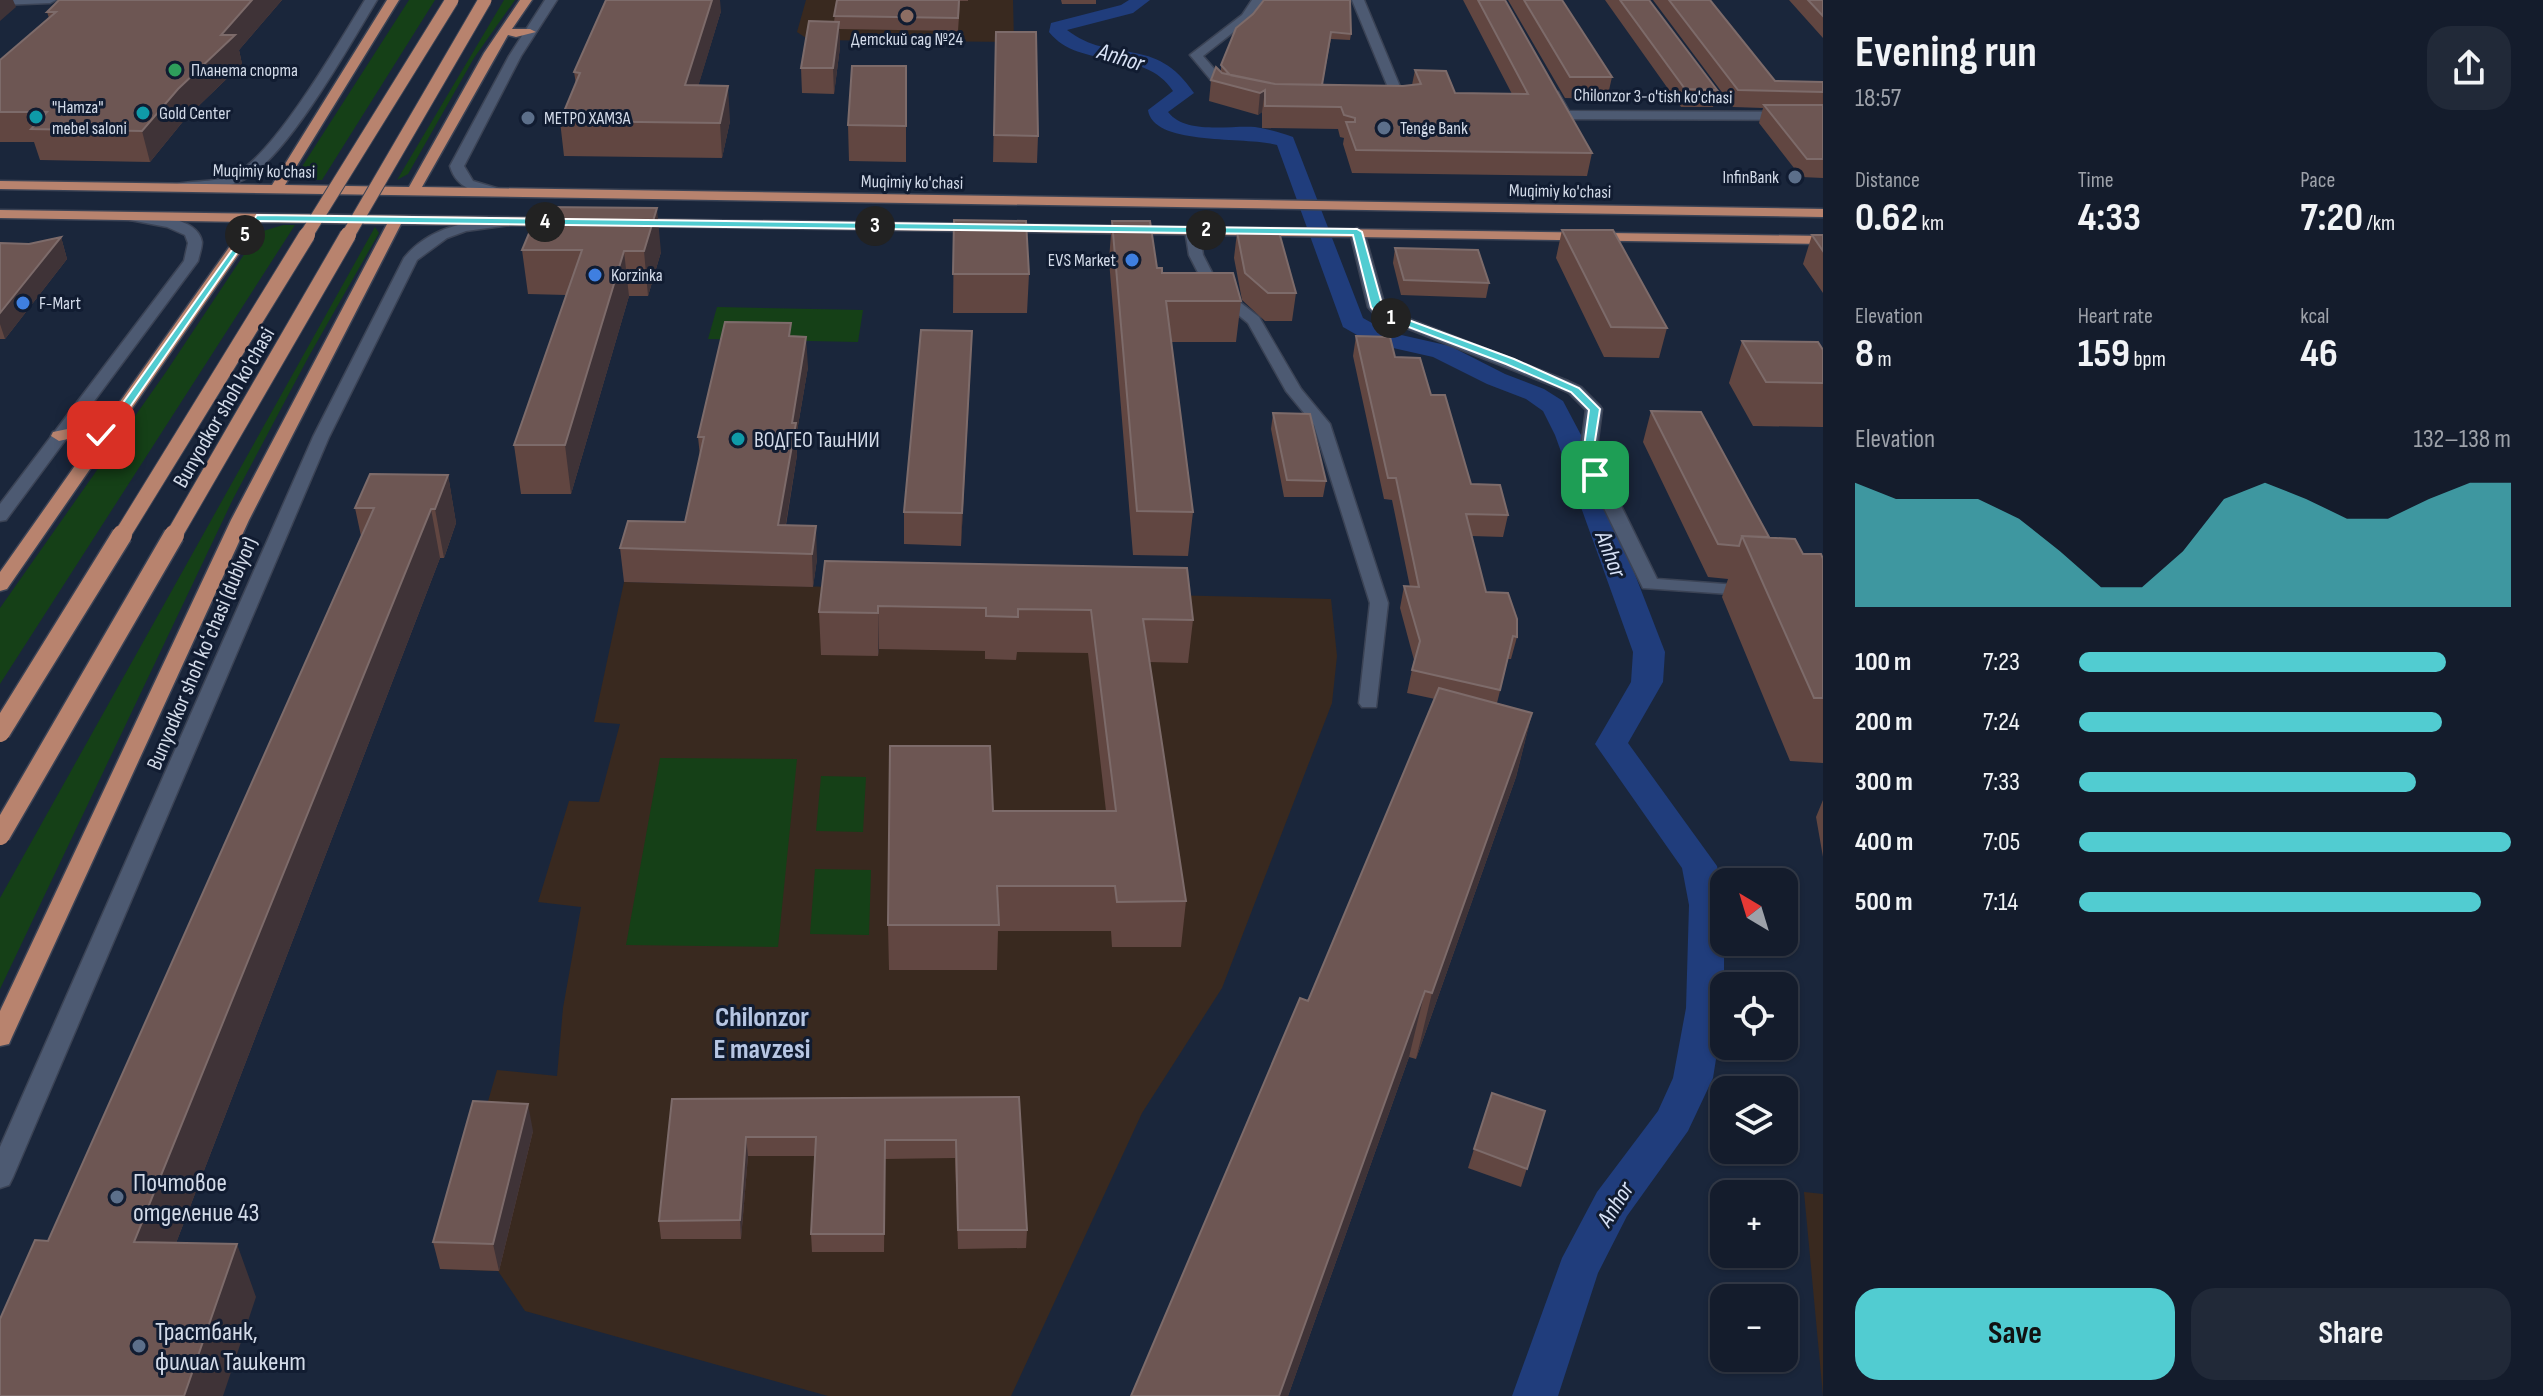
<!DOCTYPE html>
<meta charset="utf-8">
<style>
body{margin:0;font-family:"Sofia Sans Condensed",sans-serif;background:#212938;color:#f1f3f6;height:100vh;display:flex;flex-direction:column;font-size:30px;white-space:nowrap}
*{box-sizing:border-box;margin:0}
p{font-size:26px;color:#9da1a9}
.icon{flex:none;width:44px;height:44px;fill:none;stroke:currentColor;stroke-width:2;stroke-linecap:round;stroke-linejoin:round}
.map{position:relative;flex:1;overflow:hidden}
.panel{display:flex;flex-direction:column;background:#141c2c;width:720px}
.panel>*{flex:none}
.needle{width:52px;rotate:322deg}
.controls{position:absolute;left:1710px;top:868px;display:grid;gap:16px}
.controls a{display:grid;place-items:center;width:88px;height:88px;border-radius:16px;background:#141c2c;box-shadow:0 2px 6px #0004,0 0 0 2px #333a48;font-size:40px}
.pin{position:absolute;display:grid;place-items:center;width:68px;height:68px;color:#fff;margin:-34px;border-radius:16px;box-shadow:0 4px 12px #0006}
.km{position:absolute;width:40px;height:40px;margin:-20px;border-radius:50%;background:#222;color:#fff;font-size:22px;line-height:40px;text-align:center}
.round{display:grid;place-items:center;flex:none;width:84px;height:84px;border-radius:24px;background:#212938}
.headline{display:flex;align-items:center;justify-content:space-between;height:136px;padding:0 32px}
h1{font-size:44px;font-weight:700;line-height:60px}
.metrics{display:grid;grid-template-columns:repeat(3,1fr);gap:12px;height:136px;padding:8px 32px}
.metrics div{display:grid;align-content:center}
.metrics b{font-size:40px;font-weight:700}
.metrics small{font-size:22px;font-weight:400}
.metrics p{font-size:22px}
.chart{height:224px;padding:16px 32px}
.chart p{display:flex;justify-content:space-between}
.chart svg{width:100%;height:144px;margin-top:8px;fill:#51ccd1;opacity:.7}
.button{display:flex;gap:16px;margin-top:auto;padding:16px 32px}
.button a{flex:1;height:92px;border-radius:24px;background:#51ccd1;color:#111;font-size:32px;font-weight:700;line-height:92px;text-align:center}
.button a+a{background:#212938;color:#f1f3f6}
ul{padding:0 32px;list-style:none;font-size:26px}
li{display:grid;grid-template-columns:128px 96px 1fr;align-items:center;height:60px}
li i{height:20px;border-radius:10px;background:#51ccd1}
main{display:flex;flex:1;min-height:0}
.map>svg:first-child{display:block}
.education{fill:#39291f}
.green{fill:#154017}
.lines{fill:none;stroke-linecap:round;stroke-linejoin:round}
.canal{fill:#203d7c;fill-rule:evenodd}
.minor-casing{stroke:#3b4355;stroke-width:3}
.tertiary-casing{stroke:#3b4355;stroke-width:3}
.primary-casing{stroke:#3b4355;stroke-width:3}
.minor{fill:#4d5a72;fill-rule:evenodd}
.tertiary{fill:#4d5a72;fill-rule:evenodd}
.primary{fill:#b8836e;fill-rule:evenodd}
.primary-bridge-far2-casing{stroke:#3b4355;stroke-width:15;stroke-linecap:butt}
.primary-bridge-far1-casing{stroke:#3b4355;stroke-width:18;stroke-linecap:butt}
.primary-bridge-casing{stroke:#3b4355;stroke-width:23;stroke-linecap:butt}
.primary-bridge-far2{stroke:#b8836e;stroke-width:13}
.primary-bridge-far1{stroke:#b8836e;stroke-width:16}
.primary-bridge{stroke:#b8836e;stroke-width:20}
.wall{fill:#614641}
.shaded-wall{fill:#3f3337}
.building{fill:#6d5653;stroke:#7d6b6a;stroke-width:2}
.route{fill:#51ccd1;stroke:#fff;stroke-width:2}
.education-dot{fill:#8d6e63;stroke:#111c31;stroke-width:3}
.leisure-dot{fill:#2e9e5b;stroke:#111c31;stroke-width:3}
.culture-dot{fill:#0f9aa8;stroke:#111c31;stroke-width:3}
.service-dot{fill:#5c6f8a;stroke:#111c31;stroke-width:3}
.shop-dot{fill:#3f7fe0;stroke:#111c31;stroke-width:3}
.labels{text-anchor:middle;stroke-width:6;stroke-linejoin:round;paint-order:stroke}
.far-poi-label{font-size:18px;fill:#d3dbe9;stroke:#111c31;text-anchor:start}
.far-street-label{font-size:18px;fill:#d3dbe9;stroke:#111c31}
.street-label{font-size:22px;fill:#d3dbe9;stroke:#111c31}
.poi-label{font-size:22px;fill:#d3dbe9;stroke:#111c31;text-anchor:start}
.water-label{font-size:24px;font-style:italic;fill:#d9e3f7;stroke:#111c31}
.near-poi-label{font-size:26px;fill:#d3dbe9;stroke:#111c31;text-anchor:start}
.near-neighbourhood-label{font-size:28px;font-weight:bold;fill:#b7c6e3;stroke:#111c31}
</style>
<main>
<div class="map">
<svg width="1823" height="1396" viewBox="0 0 1823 1396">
<rect width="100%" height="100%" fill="#1a263b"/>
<path class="education" d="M806,0H1013L1014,42L809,40L797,32Z
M624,582L1331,599L1337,656L1332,703L1222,988L1142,1113L1011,1396H828L525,1311L498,1271L440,1269L497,1070L557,1076L563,1008L581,907L538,902L569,801L599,802L620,724L594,722Z
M1804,1192L1823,1194V1396Z"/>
<path class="green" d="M409,0H435L322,180L294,179Z
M504,0H515L474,58L408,174L397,180Z
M283,225H295L0,684V608L166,372L255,238L260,232Z
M375,227L379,233L309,356L233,499L0,989V898Z
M717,307L863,310L858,342L708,339Z
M660,758L797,759L778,947L626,945Z
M821,776L866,777L863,832L816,831Z
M815,869L871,870L869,935L810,934Z"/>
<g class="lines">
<path class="canal" d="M1129,0H1150L1133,13L1067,30C1112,65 1155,34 1194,93L1168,112C1186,135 1230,125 1255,127C1268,129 1281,133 1293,137L1363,318L1388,332L1450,346L1505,374L1544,389L1563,401L1581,435L1665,652L1663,682L1628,743L1717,866L1724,900V1009L1713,1078L1688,1131L1627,1216L1598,1273L1558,1396H1512L1562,1258L1597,1192L1658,1111L1673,1078L1686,1008L1689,905L1682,868L1595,744L1631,682L1633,652L1555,435L1543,411L1526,399L1487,384L1433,357L1371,343L1343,327L1277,145C1248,136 1153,147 1148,110L1173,91C1145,47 1080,71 1049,32L1051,23L1121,5Z"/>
<defs>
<path id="minor" d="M0,0H56L50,3L0,5Z
M1252,0H1264L1250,19L1203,56L1229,86L1239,90L1233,94L1221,92L1190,55L1242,15Z
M1352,0H1364L1406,101L1404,104L1388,105L1382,101L1392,97Z
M1550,92H1558L1569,111L1823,112V120L1565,119L1561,118L1548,95Z
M1192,226L1199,230L1203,255L1219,286L1259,317L1301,389L1330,424L1388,603L1376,707H1362L1359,703L1370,603L1314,425L1286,391L1248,323L1206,288L1189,255L1185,230Z
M1357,228L1364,232L1386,310L1568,381L1581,387L1600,406L1602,409L1597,447L1600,463L1657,579L1751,586L1760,592L1758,596L1643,588L1582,463L1581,447L1586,410L1569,393L1556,387L1376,316L1368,307L1350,232Z"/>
<path id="tertiary" d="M365,0H377C349,46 293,147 250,176C232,188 198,193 177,190V184C197,180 220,183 237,173C278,149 339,42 365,0Z
M545,0H557L521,56L464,166L473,181L510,192L503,196C481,194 457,191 450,166L509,56Z
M135,213C154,216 198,217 202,242C202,248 199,256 198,261L6,520L0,521V504L184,261L188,243L185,235L167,227L130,220L128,217Z
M505,218L510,219V225L466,231L447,238L417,260L329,437L13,1177L9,1185L0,1188V1147L313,437L404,258C429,227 467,221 505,218Z"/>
<path id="primary" d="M387,0H399L285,185L409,187L484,53L520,0H532L512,29H530L536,32L516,37L508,35L422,187L1823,209V217L0,189V181L272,185Z
M0,210L559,218L566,222L559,226L401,224L249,520L12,1037L9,1044L0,1046V1011L231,520L387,224L261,222L7,589L0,591V572L93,440L85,435L59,441L51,436L53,432L87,425L100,430L247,222L0,218Z
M631,219L1823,236V244L626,226V220Z"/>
</defs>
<use href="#minor" class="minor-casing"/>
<use href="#tertiary" class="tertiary-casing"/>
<use href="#primary" class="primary-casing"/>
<use href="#minor" class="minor"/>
<use href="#tertiary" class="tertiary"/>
<use href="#primary" class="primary"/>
<defs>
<path id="primary-bridge-far2" d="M305,237L452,0
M347,237L485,0"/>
<path id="primary-bridge-far1" d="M121,537L307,235
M173,537L348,235"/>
<path id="primary-bridge" d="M0,732L122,535
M0,835L174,535"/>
</defs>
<use href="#primary-bridge-far2" class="primary-bridge-far2-casing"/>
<use href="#primary-bridge-far1" class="primary-bridge-far1-casing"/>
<use href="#primary-bridge" class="primary-bridge-casing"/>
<use href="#primary-bridge-far2" class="primary-bridge-far2"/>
<use href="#primary-bridge-far1" class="primary-bridge-far1"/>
<use href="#primary-bridge" class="primary-bridge"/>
</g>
<path class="wall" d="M59,0H282L239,50L242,64L185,119L150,162L40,160L34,142H0V60L49,18L47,12Z
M837,0H968V1H960L958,31L839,29L840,47L834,94L802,93L801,68L834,22Z
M1061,0H1096V4H1062Z
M1463,0H1505L1592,153L1587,176L1352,173L1343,144L1344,138L1340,137L1338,129L1262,128V112L1258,115L1209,101L1211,80L1221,72V65L1236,28L1351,34L1350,40L1331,39L1322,85L1403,86L1412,85L1415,70L1455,93L1512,94Z
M1508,0H1562L1612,77L1607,99L1565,98Z
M1605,0H1649L1717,90L1713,107H1681Z
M1653,0H1710L1775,81L1823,82V178L1801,177L1759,123L1763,108L1733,107Z
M1789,0H1823V38Z
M721,11L698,86L730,121L722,158L564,156L560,121L576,84L574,72Z
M996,32L1038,136L1037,163L993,162Z
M906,66V162L849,161L848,125Z
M954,220L1029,274L1027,313H953Z
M1112,221L1162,273L1241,301L1236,342H1171L1193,512L1188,556L1133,555L1109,260Z
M1562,230L1667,328L1659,358L1604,357L1556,258Z
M1237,232L1296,293L1292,321H1265L1242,300L1234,258Z
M1812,235H1823V293L1803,264Z
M61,237L67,259L5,339H0V243L29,244Z
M1395,248L1489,283L1486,298L1401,295L1393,263Z
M522,250L661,252L648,296H629L571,494H521L514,445L566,295L528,294Z
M972,331L961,546L904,544V512Z
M792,336L808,367L796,437L797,455L786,525L817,559L813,587L624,582L620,548L685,522L700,456L698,437Z
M1356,336L1395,357L1431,395L1471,484L1508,515L1503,537L1472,536L1486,592L1517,637L1511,659H1508L1497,703L1532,713L1516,777L1416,1059L1409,1057L1288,1396H1131L1308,1001L1435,699L1407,693L1414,660L1400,608L1404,586L1410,587L1392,500L1384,499L1353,356Z
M1742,341L1823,350V427L1753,426L1729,383Z
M1651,411L1769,537L1803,554L1823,559V763L1790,761L1722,597L1728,579L1708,577L1643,442Z
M1273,413L1326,481L1323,497H1284L1271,429Z
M448,475L456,523L444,558H440L176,1243L256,1297L48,1241L361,536L355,508Z
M825,561L1193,620L1188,663L1149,662L1186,901L1181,947H1112L1111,931H998L997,970H889L888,925L993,811H1106L1088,653L1017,652L1016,660L985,659V651L879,649L878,656L821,655L819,612Z
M1823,800V857L1816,817Z
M1019,1097L1027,1230L1026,1248L958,1249L955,1158L885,1159L884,1252H812L811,1234L815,1156H748L741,1239H661L659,1221L672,1099Z
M1545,1111L1521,1187L1468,1168L1474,1149Z
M533,1131L499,1271L440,1269L433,1242Z"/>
<path class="shaded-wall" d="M0,0H13L16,7L0,21Z
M252,0H282L239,50L242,64L185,119L150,162L142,131L221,35Z
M712,0H720L721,11L688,120L685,85Z
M839,22L840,47L834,94L833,68Z
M728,86L730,121L722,158L720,123Z
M1265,90L1262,112L1258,115L1260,93Z
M657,208L661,252L648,296L644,251Z
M61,237L67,259L5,339L0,324V313Z
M624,251L629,296L571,494L565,445Z
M972,331L971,362L961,546L962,513Z
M806,337L808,367L796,437L797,455L781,553L778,525L792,423Z
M448,475L456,523L444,558L435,509Z
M431,509L440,558L156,1295L134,1242Z
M816,526L817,559L813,587L812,554Z
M878,606L879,649L878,656Z
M1532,713L1516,777L1416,1059L1432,993Z
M1425,991L1409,1057L1288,1396H1279Z
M528,1104L533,1131L499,1271L493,1244Z
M746,1137L748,1156L741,1239L740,1220Z
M237,1244L256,1297L223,1396H184Z"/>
<path class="building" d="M59,0H252L221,35H235L178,89L142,131L31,129L47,112H0V60L56,12H47Z
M606,0H712L685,85L728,86L720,123L560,121L580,73L574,72Z
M837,0H959L958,18L834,16Z
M1264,0H1350L1351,34L1331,32L1322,85L1275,84L1230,75L1221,65L1236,28L1253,14Z
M1478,0H1505L1592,153L1356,150L1346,122H1355V118L1344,115L1341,107L1265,106V90L1260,93L1211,80L1216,67L1222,73L1275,84L1403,86L1421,84L1415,70L1446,71L1455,93L1528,94Z
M1524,0H1562L1612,77H1570Z
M1620,0H1649L1717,90L1685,89Z
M1669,0H1710L1775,81L1823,82V92L1738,90Z
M1808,0H1823V16Z
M809,21L839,22L833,68H801Z
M996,32H1036L1038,136L994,135Z
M852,66H906V126L848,125Z
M1764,105H1823V159H1807Z
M540,207L657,208L644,251H624L565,445H514L582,250H522Z
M954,220L1026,221L1029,274H953Z
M1112,221H1150L1157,268H1162V273H1233L1241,301H1166L1193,512L1137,511Z
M1562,230H1613L1667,328L1611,327Z
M1237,232H1279L1296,293H1268L1245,273Z
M1812,235H1823V251Z
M61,237L0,313V243L29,244Z
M1395,248L1478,250L1489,283L1404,280Z
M725,322L791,323L789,336L806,337L792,423H796L778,525L816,526L812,554L620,548L628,521L685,522L704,437H698Z
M921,330L972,331L962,513L904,512Z
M1356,336L1390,337L1395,357L1420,358L1431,395H1445L1471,484L1500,485L1508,515L1466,514L1486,592L1508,593L1517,619V637L1513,636L1500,690L1412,670L1420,641L1404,586L1419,587L1396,478H1388Z
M1742,341L1818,342L1823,350V383L1766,382Z
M1651,411L1701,412L1769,537L1742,536L1739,546L1718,544Z
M1273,413L1310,414L1326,481L1287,480Z
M370,474L448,475L435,509H431L134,1242L237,1244L184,1396H0V1319L35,1240L48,1241L374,508H355Z
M1742,536L1795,539L1803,554H1821L1823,559V698H1814Z
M825,561L1187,568L1193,620L1143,619L1186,901L1117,902L1115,886H997L999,925H888L890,746H990L993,811H1116L1091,610L1018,609V617L986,616V608L878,606V613L819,612Z
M1439,688L1532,713L1432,993L1425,991L1279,1396H1131L1300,998L1308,1001Z
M1492,1093L1545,1111L1527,1169L1474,1149Z
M1019,1097L1027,1230H958L956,1140H885L884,1234H811L816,1137H746L740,1220L659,1221L672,1099Z
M473,1101L528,1104L493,1244L433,1242Z"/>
<path class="route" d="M257,215L1357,229L1362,232L1384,311L1514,359L1579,388L1600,409L1594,447L1600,475L1595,478L1589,475L1584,447L1589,410L1571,392L1506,364L1377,315L1371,307L1353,235L259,221L107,440H99L97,433L102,432Z"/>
<circle class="education-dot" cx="907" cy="16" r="8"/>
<circle class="leisure-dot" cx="175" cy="70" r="8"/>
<g class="culture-dot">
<circle cx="143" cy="113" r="8"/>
<circle cx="36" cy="117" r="8"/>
<circle cx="738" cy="439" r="8"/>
</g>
<g class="service-dot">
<circle cx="528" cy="118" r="8"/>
<circle cx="1384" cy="128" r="8"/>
<circle cx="1795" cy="177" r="8"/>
<circle cx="117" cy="1197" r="8"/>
<circle cx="139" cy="1346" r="8"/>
</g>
<g class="shop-dot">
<circle cx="1132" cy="260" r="8"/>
<circle cx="595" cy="275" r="8"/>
<circle cx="23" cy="303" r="8"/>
</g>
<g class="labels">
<g class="far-poi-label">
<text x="907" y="45" text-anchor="middle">Детский сад №24</text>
<text x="191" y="76">Планета спорта</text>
<text x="52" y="113">"Hamza"<tspan x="52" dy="21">mebel saloni</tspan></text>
<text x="159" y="119">Gold Center</text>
<text x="544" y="124">МЕТРО ХАМЗА</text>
<text x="1400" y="134">Tenge Bank</text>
<text x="1779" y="183" text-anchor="end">InfinBank</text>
<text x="1116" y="266" text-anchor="end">EVS Market</text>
<text x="611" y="281">Korzinka</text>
<text x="39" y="309">F-Mart</text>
</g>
<g class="far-street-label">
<text transform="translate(1653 96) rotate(1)" y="6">Chilonzor 3-o'tish ko'chasi</text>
<text transform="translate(264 171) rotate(1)" y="6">Muqimiy ko'chasi</text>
<text transform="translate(912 182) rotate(1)" y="6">Muqimiy ko'chasi</text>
<text transform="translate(1560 191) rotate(1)" y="6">Muqimiy ko'chasi</text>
</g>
<g class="street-label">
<text transform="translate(223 407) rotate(-60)" y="8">Bunyodkor shoh ko'chasi</text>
<text transform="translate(201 653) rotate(-67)" y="8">Bunyodkor shoh koʻchasi (dublyor)</text>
</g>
<g class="poi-label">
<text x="754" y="447">ВОДГЕО ТашНИИ</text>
</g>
<g class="water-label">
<text transform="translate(1121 57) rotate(17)" y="8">Anhor</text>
<text transform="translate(1611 554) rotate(69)" y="8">Anhor</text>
<text transform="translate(1615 1204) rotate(-58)" y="8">Anhor</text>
</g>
<g class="near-poi-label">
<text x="133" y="1191">Почтовое<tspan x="133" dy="30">отделение 43</tspan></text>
<text x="155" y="1340">Трастбанк,<tspan x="155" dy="30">филиал Ташкент</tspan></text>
</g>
<g class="near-neighbourhood-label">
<text x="762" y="1026">Chilonzor<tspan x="762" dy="32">E mavzesi</tspan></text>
</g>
</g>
</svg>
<div class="controls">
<a><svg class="needle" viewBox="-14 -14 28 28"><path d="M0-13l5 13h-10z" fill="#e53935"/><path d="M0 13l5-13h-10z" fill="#9da1a9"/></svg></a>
<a><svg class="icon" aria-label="locate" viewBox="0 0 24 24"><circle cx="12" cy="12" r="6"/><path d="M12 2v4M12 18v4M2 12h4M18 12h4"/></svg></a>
<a><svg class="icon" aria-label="layers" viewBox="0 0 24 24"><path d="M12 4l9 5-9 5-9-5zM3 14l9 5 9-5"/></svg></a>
<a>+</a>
<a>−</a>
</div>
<div class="pin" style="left:1595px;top:475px;background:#1e9e55"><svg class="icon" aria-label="arrive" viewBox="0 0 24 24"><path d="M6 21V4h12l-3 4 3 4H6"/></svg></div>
<div class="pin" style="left:101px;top:435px;background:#d93025"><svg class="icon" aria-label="check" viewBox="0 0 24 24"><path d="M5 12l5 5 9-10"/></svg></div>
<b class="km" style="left:1391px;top:318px">1</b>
<b class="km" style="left:1206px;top:230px">2</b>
<b class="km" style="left:875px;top:226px">3</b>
<b class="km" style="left:545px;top:222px">4</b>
<b class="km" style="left:245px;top:235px">5</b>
</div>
<section class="panel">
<div class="headline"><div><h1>Evening run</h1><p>18:57</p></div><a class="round"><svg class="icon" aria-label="share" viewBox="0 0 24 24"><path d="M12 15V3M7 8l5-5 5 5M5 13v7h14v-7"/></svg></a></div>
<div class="metrics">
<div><p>Distance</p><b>0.62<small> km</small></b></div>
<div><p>Time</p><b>4:33</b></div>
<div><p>Pace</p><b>7:20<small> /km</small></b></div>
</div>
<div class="metrics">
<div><p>Elevation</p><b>8<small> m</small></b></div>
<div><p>Heart rate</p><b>159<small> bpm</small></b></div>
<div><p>kcal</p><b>46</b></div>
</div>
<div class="chart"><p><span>Elevation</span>132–138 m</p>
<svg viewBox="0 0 160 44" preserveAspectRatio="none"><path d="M0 44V6L10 11L20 11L30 11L40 17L50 27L60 38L70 38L80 27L90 11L100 6L110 11L120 17L130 17L140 11L150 6L160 6V44z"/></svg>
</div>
<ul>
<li><b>100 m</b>7:23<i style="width:85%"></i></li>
<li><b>200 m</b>7:24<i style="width:84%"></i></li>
<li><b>300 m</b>7:33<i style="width:78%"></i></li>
<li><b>400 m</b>7:05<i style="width:100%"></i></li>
<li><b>500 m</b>7:14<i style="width:93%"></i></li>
</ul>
<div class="button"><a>Save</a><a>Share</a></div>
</section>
</main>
